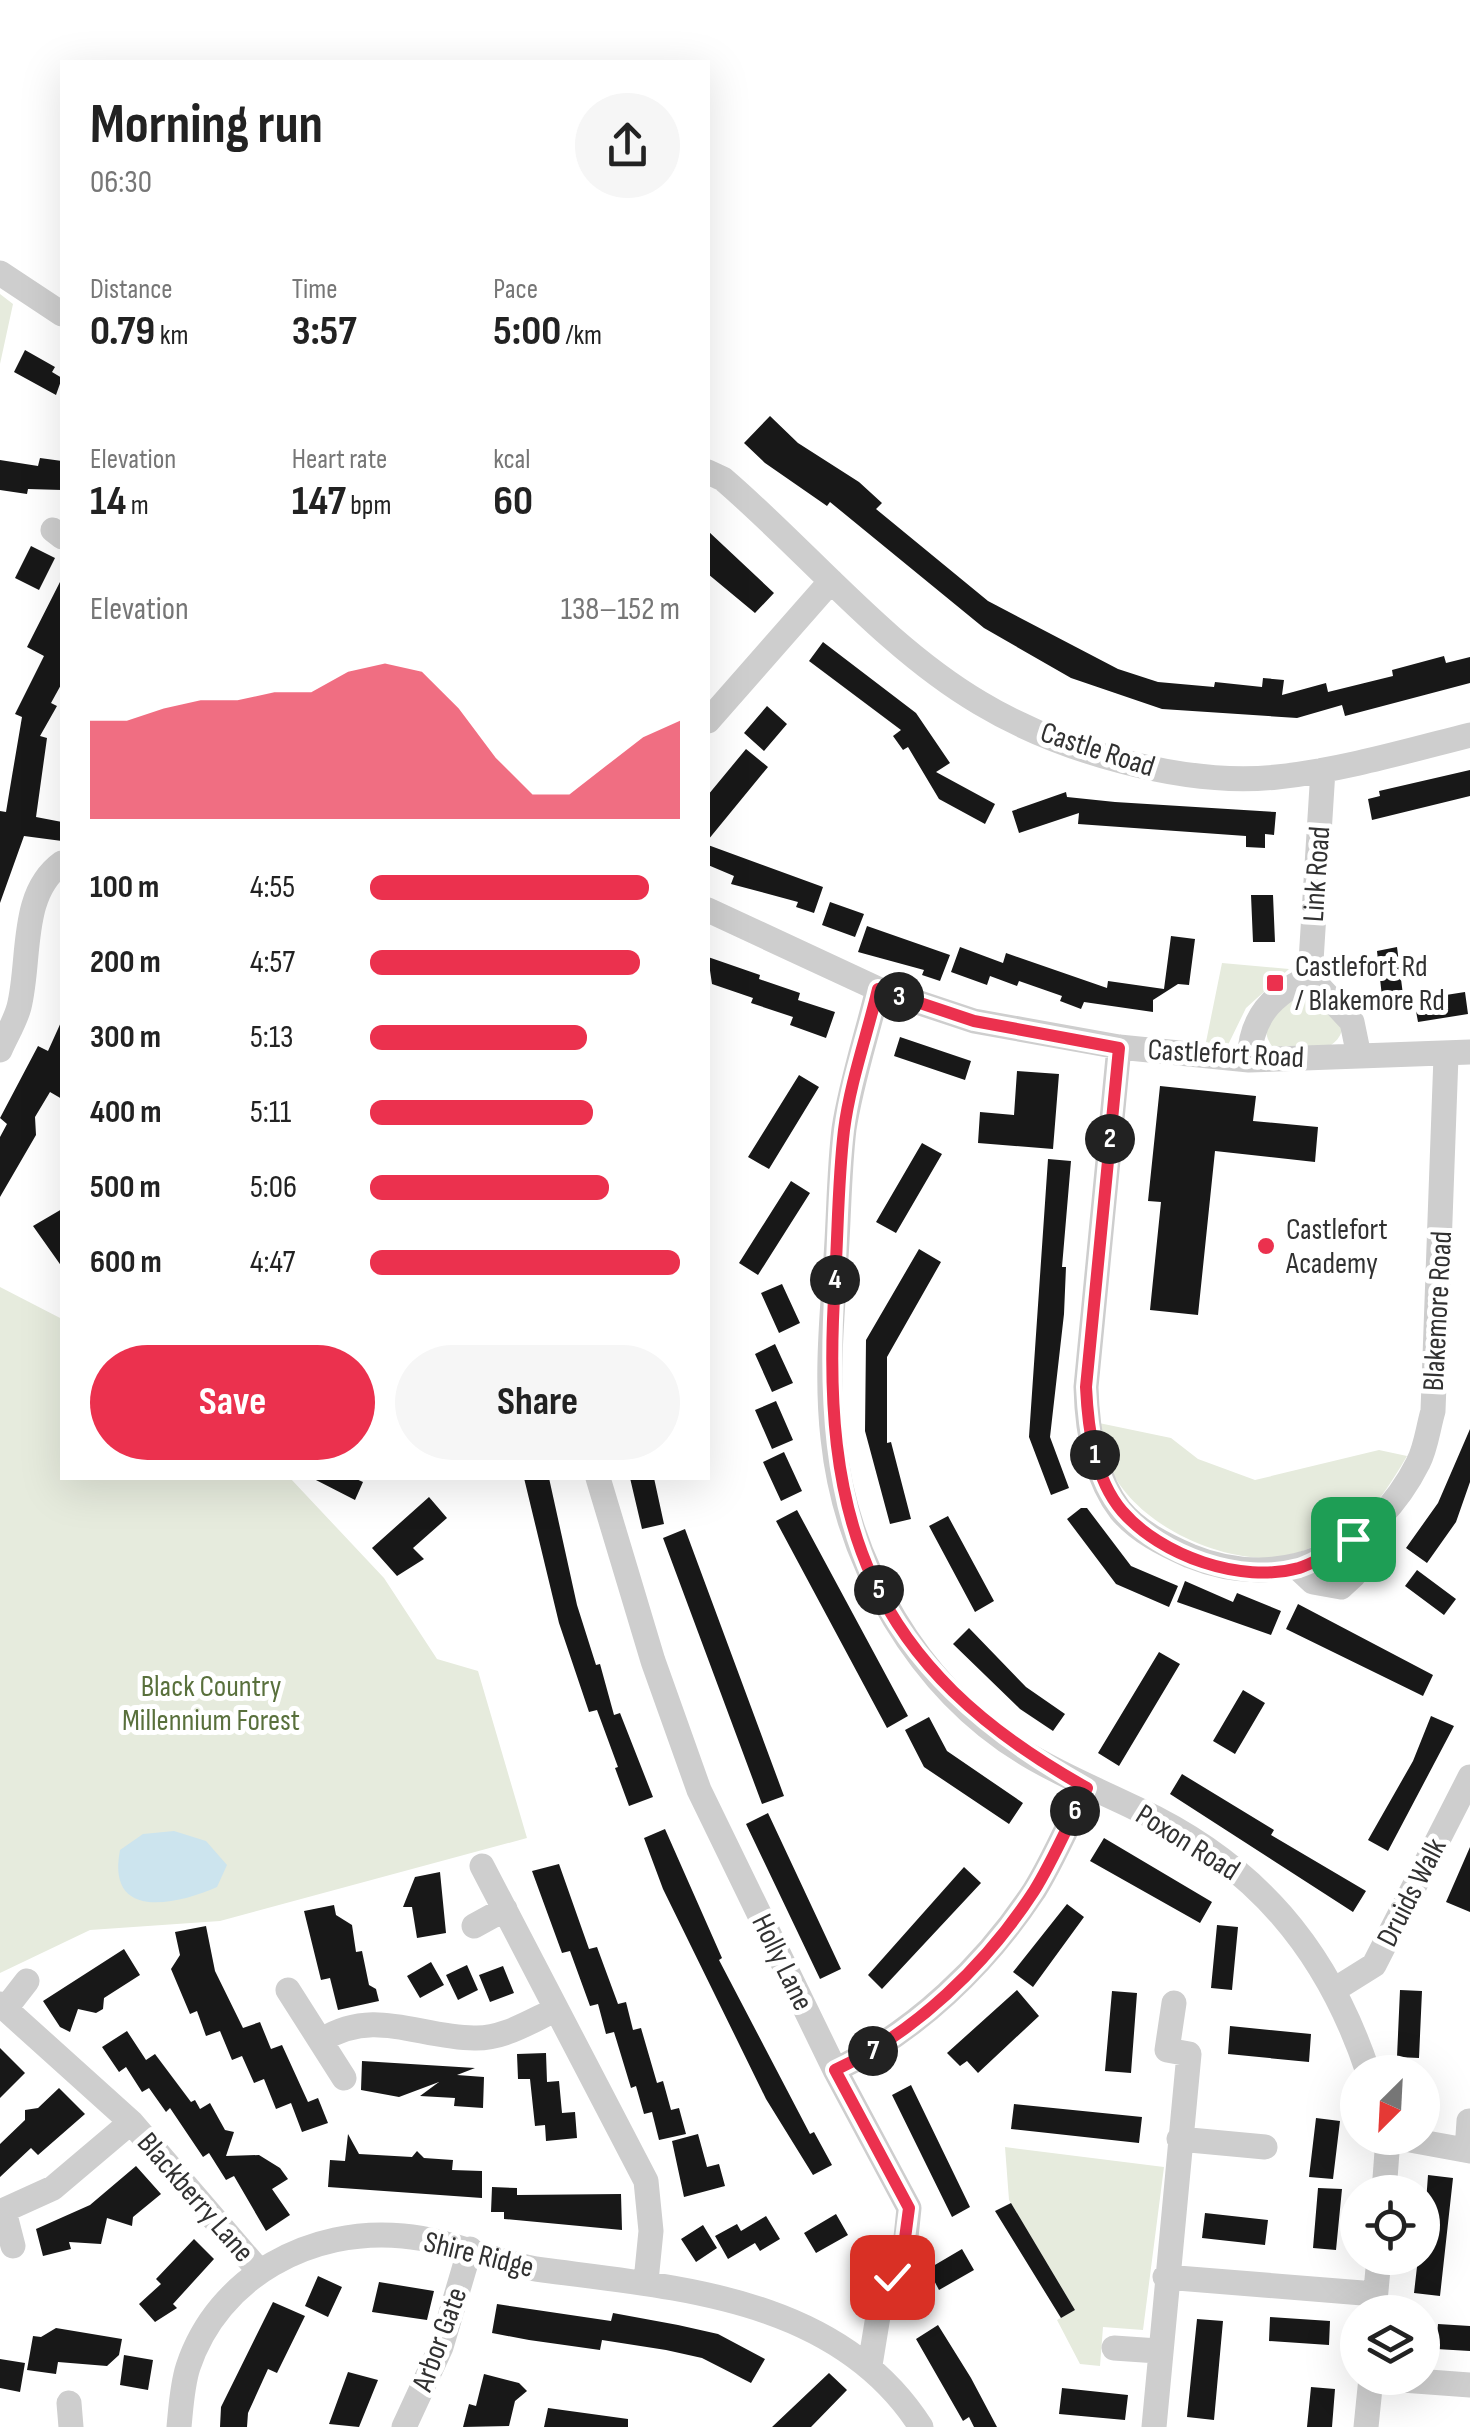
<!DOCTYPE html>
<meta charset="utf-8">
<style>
body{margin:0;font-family:"Sofia Sans Condensed",sans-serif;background:#f6f6f6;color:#222;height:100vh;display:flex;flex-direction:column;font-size:38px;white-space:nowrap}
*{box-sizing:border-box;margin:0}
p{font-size:32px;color:#767676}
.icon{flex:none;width:55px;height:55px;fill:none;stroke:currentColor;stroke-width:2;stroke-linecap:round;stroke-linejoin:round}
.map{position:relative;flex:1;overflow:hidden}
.details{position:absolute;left:60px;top:60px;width:650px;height:1420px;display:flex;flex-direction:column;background:#fff;border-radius:0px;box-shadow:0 10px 40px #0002}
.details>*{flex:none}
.needle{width:65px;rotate:204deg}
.buttons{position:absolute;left:1340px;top:2055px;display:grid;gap:20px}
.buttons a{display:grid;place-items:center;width:100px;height:100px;border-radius:50%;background:#fff;box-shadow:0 10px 40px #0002;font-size:50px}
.pin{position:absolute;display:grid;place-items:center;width:85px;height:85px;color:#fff;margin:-42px;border-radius:20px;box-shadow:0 5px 15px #0006}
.km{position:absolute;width:50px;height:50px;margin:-25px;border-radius:50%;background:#222;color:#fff;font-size:28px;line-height:50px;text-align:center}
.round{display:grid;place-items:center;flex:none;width:105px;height:105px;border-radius:52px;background:#f6f6f6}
.headline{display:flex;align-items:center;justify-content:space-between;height:170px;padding:0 30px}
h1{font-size:55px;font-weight:700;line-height:75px}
.metrics{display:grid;grid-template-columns:repeat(3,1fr);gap:15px;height:170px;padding:10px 30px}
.metrics div{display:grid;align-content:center}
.metrics b{font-size:42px;font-weight:700}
.metrics small{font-size:28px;font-weight:400}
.metrics p{font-size:28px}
.chart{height:280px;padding:20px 30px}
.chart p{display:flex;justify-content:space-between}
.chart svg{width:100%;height:180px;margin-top:10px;fill:#eb314e;opacity:.7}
.cta{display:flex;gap:20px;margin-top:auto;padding:20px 30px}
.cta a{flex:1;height:115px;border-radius:60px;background:#eb314e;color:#fff;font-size:40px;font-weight:700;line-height:115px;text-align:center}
.cta a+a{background:#f6f6f6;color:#222}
ul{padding:0 30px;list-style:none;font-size:32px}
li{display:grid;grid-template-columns:160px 120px 1fr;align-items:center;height:75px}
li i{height:25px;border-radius:12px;background:#eb314e}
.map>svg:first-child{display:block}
.green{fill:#e6ebdd}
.water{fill:#cce4ee}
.building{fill:#181818}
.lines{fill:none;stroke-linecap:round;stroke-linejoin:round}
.minor{stroke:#cecece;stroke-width:25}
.route-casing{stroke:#fff;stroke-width:20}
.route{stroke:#eb314e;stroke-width:12}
.poi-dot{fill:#eb314e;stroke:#fff;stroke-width:4}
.labels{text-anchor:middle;stroke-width:10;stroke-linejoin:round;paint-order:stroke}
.street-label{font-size:30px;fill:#313131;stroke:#fff}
.poi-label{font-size:30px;fill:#313131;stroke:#fff;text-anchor:start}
.park-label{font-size:30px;fill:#59703c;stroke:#fff}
</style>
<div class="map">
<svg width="1470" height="2427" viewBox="0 0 1470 2427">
<rect width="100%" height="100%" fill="#fff"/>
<path class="green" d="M0,294L13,304L0,364Z
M1222,963L1289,969L1246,1008L1227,1047H1205Z
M1305,992L1316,993L1343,1026C1338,1056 1303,1051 1278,1053C1249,1025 1281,1009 1305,992Z
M0,1287L62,1319V1478H290L384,1578L437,1659L478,1671L527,1838L220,1921L90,1930L0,1973Z
M1099,1423L1171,1438L1198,1459L1255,1480L1379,1450L1407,1456C1391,1483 1376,1509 1349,1527C1326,1542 1291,1560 1263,1558C1204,1556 1129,1518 1107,1461C1102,1449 1102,1435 1099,1423Z
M1005,2147L1164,2167L1143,2330L1103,2327L1100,2366L1080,2364L1057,2320L1075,2310L1009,2200Z"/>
<path class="water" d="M174,1831L206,1841L227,1865L217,1887C176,1905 106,1921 120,1850L143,1834Z"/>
<path class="building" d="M25,350L55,367L52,372L62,378L56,395L14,372Z
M770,416L798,443L859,482L882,503L876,509L988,601L1118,669L1158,682L1214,687L1215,682L1262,687L1263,678L1284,680L1282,695L1326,683L1328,692L1393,676L1392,670L1444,656L1446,663L1470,657V683L1345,716L1342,705L1297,718L1162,709L1071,678L984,628L830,502L827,506L765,463L744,443Z
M40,458L62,461V490L28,489L27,494L0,490V460L38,466Z
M708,531L774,593L755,613L708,574Z
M31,546L55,558L39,590L15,578Z
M62,578V683L51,703L57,706L40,736L47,738L36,817L62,822V841L24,836L0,903V811L6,812L12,776L22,717L15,714L44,656L27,647Z
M823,642L916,713L950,763L936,772L995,804L985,824L939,799L908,747L903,750L893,736L901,730L809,661Z
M767,706L787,724L764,751L744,733Z
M746,749L768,767L708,840V795Z
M1470,770V796L1372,820L1368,799L1380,796L1379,791Z
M1066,792L1067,797L1115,802L1276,812L1274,835L1265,834V848L1246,847V836L1078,824L1079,813L1019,833L1012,811Z
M708,845L823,887L814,913L796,907L798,902L731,884L734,876L708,865Z
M1251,895H1273L1275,942H1253Z
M830,902L864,914L855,937L822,925Z
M867,926L950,955L940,981L922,975L924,970L858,952Z
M1171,936L1195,939L1189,985L1178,984L1153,1000V1012L1084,1002L1081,1009L1060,1001L1062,996L1019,981L1017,986L990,976L987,985L951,972L960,947L1003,963L1006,953L1107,988L1108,981L1164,989Z
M1397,947L1403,995L1382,997L1377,951Z
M708,957L760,975L759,979L800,993L798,1000L835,1012L826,1038L790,1025L793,1017L751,1003L753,998L712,984Z
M1465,992L1468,1014L1418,1022L1414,1000Z
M62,1020V1099L50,1092L35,1117L36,1135L0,1197V1137L7,1124L0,1118L38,1046L48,1051Z
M900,1037L971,1061L965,1080L894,1056Z
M1017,1071L1059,1074L1053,1149L978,1143L980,1112L1014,1115Z
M799,1075L819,1087L769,1169L748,1157Z
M1160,1086L1256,1096L1253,1121L1318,1127L1315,1162L1215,1151L1198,1315L1150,1310L1161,1202L1148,1201Z
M922,1143L942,1154L896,1233L876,1222Z
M1048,1159L1071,1161L1062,1267H1066L1064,1314L1050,1437L1069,1488L1051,1495L1029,1437Z
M791,1181L810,1193L758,1275L739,1263Z
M62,1209V1267L33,1226Z
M919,1249L941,1262L887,1357V1443L891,1442L911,1519L890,1524L865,1431L866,1340Z
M782,1284L800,1323L779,1333L761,1293Z
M775,1344L793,1383L772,1392L755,1354Z
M776,1401L793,1440L772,1449L755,1410Z
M1470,1429V1482L1456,1522L1427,1563L1406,1548L1438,1503Z
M784,1452L802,1491L781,1501L763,1462Z
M312,1478H354L363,1482L355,1500Z
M524,1478H549L577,1605L596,1665L600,1664L614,1715L620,1713L653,1797L629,1806L615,1768L618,1767L597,1710L589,1712L559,1623Z
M630,1478H654L664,1524L642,1529Z
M429,1497L447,1518L413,1548L424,1559L397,1576L372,1548Z
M1081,1508H1087L1131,1566L1178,1586L1169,1607L1116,1584L1067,1519Z
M797,1510L908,1716L887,1728L776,1521Z
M948,1516L994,1601L975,1612L929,1526Z
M685,1529L784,1796L762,1804L663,1538Z
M1417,1570L1456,1599L1444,1615L1405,1586Z
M1185,1581L1233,1602L1237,1593L1281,1611L1271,1635L1177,1602Z
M1298,1604L1433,1675L1423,1696L1286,1629Z
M969,1628L1026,1687L1065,1714L1053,1731L1020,1709L953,1644Z
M1159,1652L1180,1664L1119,1766L1098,1753Z
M1243,1690L1265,1703L1235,1754L1213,1741Z
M1431,1716L1454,1726L1388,1851L1368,1840L1413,1761Z
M929,1717L947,1751L1023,1803L1009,1824L924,1767L905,1730Z
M1182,1774L1274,1830L1271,1835L1366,1891L1353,1912L1170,1794Z
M768,1813L841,1969L820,1979L746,1824Z
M665,1829L722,1958L719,1960L810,2134L814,2132L832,2165L813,2175L766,2099L663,1889L644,1838Z
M1104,1838L1212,1902L1200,1923L1090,1861Z
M1470,1847V1912L1446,1902Z
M559,1864L589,1949L597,1947L618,2004L626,2002L633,2030L641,2028L657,2083L663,2081L671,2110L679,2108L686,2134L659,2140L652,2112L644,2114L636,2086L631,2088L614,2032L606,2034L598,2004L590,2006L570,1951L562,1953L532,1871Z
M964,1867L981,1883L882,1989L868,1975Z
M440,1872L446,1933L417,1938L412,1907H403L415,1877Z
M1067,1904L1084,1917L1033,1987L1013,1972Z
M334,1905L336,1915L352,1925L356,1952L362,1951L369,1985L376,1989L379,2001L338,2010L330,1978L321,1980L304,1911Z
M1217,1925L1238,1927L1232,1990L1211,1988Z
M206,1926L215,1971L243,2028L260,2022L271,2049L282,2045L308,2102L318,2098L328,2123L302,2132L291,2103L276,2109L264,2079L254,2083L242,2056L232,2060L220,2031L206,2036L197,2011L190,2014L171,1969L180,1955L175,1932Z
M124,1949L140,1975L104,1998L103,2009L96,2013L78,2009L70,2032L60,2027L43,2001Z
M431,1962L444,1985L420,1998L407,1976Z
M467,1965L478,1990L458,2000L446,1975Z
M503,1966L514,1993L490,2002L479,1975Z
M1017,1990L1039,2016L978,2073L967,2061L960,2066L947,2053Z
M1400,1990L1422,1991L1419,2058L1397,2057Z
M1112,1991L1137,1993L1131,2073L1105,2071Z
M1230,2026L1311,2034L1309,2062L1228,2054Z
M127,2031L146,2060L155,2054L191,2102L195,2100L200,2109L210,2103L225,2130L234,2132L226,2156L259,2155L280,2168L288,2179L272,2189L290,2215L266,2231L234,2176L226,2180L209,2153L203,2157L170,2108L166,2112L149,2088L142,2092L126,2067L119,2072L102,2047Z
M0,2048L25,2073L0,2098Z
M546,2053L547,2082L559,2081L562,2113L575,2112L577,2138L546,2141L545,2125L535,2126L530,2079H518L517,2054Z
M362,2061L475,2068L457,2075L484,2077L483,2108L454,2106L455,2098L420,2096L439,2082L399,2097L361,2090Z
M911,2085L970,2207L952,2217L892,2095Z
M59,2088L85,2114L38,2155L31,2148L0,2177V2144L25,2120V2110L38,2108Z
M1014,2104L1142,2117L1139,2143L1011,2129Z
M1316,2118L1340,2121L1333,2179L1309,2177Z
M348,2134L359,2154L412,2157L417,2151L424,2158L453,2160L452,2170L482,2171V2198L328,2187L330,2160L345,2161Z
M698,2134L707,2167L719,2164L725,2186L684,2197L672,2141Z
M136,2166L161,2194L133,2217L132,2226L107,2218L101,2244L69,2242L71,2249L43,2256L36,2229L90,2205Z
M1428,2175L1453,2178L1440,2296L1414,2293L1418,2258H1422Z
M492,2187L517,2188V2195L621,2194L622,2230L504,2219V2212H491Z
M1318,2188L1342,2189L1336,2250L1313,2248Z
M1011,2203L1075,2310L1061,2318L995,2211Z
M1205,2213L1268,2220L1265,2245L1202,2238Z
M836,2214L848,2235L816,2253L804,2233Z
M766,2216L780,2239L760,2251L755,2243L728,2259L715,2236L737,2224L741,2231Z
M703,2225L717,2248L696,2262L681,2239Z
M194,2239L214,2259L173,2304L177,2308L155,2322L139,2304L161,2284L156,2279Z
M962,2249L974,2270L939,2290L928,2269Z
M318,2276L342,2287L328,2317L305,2306Z
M379,2282L434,2291L427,2320L372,2312Z
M273,2302L305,2316L277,2373L268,2369L248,2413L247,2427H220L221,2407Z
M497,2304L611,2321L613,2313L678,2325L718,2334L765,2359L751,2383L702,2358L666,2350L602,2340L600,2350L529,2340L492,2333Z
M1270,2317L1330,2321L1329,2345L1269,2341Z
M1197,2319L1223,2321L1214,2420L1187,2417Z
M1438,2324L1470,2326V2351L1436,2349Z
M938,2325L971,2378L997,2427H974L969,2417L963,2421L916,2339Z
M56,2328L122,2339L119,2355L107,2366L58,2362L56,2374L27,2370L33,2336L41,2337Z
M124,2355L153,2360L148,2390L120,2385Z
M0,2359L25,2363L20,2392L0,2388Z
M348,2372L378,2380L359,2427L329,2424Z
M829,2373L847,2390L811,2427H772Z
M484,2374L519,2383L527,2391L515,2401L509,2426L463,2427L469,2404L476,2406Z
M1311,2387L1335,2389L1332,2427H1307Z
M1062,2388L1128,2395L1125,2420L1059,2414Z
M548,2408L628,2419V2427H544Z"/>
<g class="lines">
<path class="minor" d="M0,273L62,314
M708,472L723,479C807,551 885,647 980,703C1060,751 1184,787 1277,777C1342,770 1407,751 1470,735
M53,530L62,537
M708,721L831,581
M708,910L878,989L974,1021L1119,1047L1249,1060L1470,1052
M1310,977L1323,770
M1310,977L1352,1022L1359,1056
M878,989C867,1035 851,1082 844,1129C839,1171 839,1214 836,1257C832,1317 826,1377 833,1438C846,1563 919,1690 1028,1755C1063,1776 1100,1791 1137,1809C1255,1864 1327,1949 1368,2072
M1119,1047L1086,1387C1087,1428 1094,1476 1120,1510C1138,1532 1165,1545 1190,1556C1283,1594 1374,1551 1418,1463C1426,1448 1428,1428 1433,1411L1446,1056
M0,1050C6,1036 15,1022 19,1007C31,959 19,894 62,863
M1249,1060C1251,1017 1271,995 1310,977
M598,1478L653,1661L699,1790L835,2070L909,2208L905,2247L879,2310L870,2365
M1298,1568L1313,1582L1341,1587L1354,1575L1353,1539
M482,1866L646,2181L651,2231L646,2281
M474,1926L505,1909
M288,1990L344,2078
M1334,1990L1374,1965L1470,1777
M0,2004L131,2122L260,2272
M6,2008L27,1981
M322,2040C375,2007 419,2038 474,2038C503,2039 529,2022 555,2010
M835,2070C915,2033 986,1964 1034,1891C1054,1859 1069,1822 1087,1788
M1399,2138L1470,2151
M1179,2139L1265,2147
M1467,2150L1469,2121
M1384,2192L1388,2138
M4,2211L13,2246
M0,2212L53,2188L131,2122
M1165,2277L1375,2294
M1374,2312L1379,2258
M1114,2348L1158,2351
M1375,2378L1470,2385
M69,2403L71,2427
M179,2427C181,2407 182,2386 188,2367C218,2276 312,2227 403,2236C452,2240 496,2264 543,2270C680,2288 839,2298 921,2427
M404,2427L441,2347L470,2249
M1154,2427L1189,2054L1167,2050L1174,2003
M1366,2427L1371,2378"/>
</g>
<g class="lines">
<defs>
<path id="route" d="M892,2277L904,2246L909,2208L835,2070C915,2033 986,1965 1034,1891C1054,1859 1069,1822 1087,1788C868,1666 819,1522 835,1281C838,1231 838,1180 844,1130C850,1083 867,1035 878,989L974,1021L1119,1048L1086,1387C1088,1428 1094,1478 1122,1511C1161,1556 1241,1584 1299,1568C1318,1562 1336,1549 1353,1539"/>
</defs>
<use href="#route" class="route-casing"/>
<use href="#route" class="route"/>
</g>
<g class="poi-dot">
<rect x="1265" y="973" width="20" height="20" rx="5"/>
<circle cx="1266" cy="1246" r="10"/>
</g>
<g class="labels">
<g class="street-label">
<text transform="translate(1098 749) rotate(18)" y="10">Castle Road</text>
<text transform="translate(1316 874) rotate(-86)" y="10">Link Road</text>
<text transform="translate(1226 1053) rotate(3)" y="10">Castlefort Road</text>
<text transform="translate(1437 1311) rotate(-87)" y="10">Blakemore Road</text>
<text transform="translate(1188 1842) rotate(32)" y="10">Poxon Road</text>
<text transform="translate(1411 1892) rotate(-63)" y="10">Druids Walk</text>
<text transform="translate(783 1962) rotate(64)" y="10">Holly Lane</text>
<text transform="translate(196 2197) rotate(49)" y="10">Blackberry Lane</text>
<text transform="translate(479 2254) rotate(14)" y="10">Shire Ridge</text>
<text transform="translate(439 2339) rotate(-70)" y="10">Arbor Gate</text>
</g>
<g class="poi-label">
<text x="1295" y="976">Castlefort Rd<tspan x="1295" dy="34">/ Blakemore Rd</tspan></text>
<text x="1286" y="1239">Castlefort<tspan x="1286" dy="34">Academy</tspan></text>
</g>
<g class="park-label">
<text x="211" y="1696">Black Country<tspan x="211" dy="34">Millennium Forest</tspan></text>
</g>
</g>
</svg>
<div class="buttons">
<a><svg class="needle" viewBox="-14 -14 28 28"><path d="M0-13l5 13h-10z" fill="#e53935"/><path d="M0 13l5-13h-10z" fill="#767676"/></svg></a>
<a><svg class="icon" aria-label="locate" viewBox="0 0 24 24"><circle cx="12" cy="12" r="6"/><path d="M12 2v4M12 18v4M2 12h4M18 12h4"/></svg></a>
<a><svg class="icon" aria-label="layers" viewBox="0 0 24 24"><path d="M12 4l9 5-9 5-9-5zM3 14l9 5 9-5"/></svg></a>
</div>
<div class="pin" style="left:1353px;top:1539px;background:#1e9e55"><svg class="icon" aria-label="arrive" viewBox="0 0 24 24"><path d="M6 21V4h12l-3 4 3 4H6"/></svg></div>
<div class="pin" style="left:892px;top:2277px;background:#d93025"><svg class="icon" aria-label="check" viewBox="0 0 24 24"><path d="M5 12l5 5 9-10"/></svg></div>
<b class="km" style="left:1095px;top:1455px">1</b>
<b class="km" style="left:1110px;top:1139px">2</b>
<b class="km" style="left:899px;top:997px">3</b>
<b class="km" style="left:835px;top:1280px">4</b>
<b class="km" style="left:879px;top:1590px">5</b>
<b class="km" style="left:1075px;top:1811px">6</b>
<b class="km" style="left:873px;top:2051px">7</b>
<section class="details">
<div class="headline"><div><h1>Morning run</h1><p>06:30</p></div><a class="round"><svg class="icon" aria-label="share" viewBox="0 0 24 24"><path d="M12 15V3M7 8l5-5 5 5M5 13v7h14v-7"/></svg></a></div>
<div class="metrics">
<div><p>Distance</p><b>0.79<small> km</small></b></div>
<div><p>Time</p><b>3:57</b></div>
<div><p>Pace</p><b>5:00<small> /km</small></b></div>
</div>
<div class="metrics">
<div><p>Elevation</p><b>14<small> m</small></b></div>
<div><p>Heart rate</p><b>147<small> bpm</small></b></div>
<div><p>kcal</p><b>60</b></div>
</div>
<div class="chart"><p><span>Elevation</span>138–152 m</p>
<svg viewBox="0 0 160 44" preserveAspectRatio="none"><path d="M0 44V20L10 20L20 17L30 15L40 15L50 13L60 13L70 8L80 6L90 8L100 17L110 29L120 38L130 38L140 31L150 24L160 20V44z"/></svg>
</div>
<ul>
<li><b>100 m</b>4:55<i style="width:90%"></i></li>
<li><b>200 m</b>4:57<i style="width:87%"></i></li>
<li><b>300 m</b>5:13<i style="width:70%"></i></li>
<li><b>400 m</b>5:11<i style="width:72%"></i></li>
<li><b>500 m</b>5:06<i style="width:77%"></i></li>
<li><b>600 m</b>4:47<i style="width:100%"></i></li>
</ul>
<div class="cta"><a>Save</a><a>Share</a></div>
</section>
</div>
